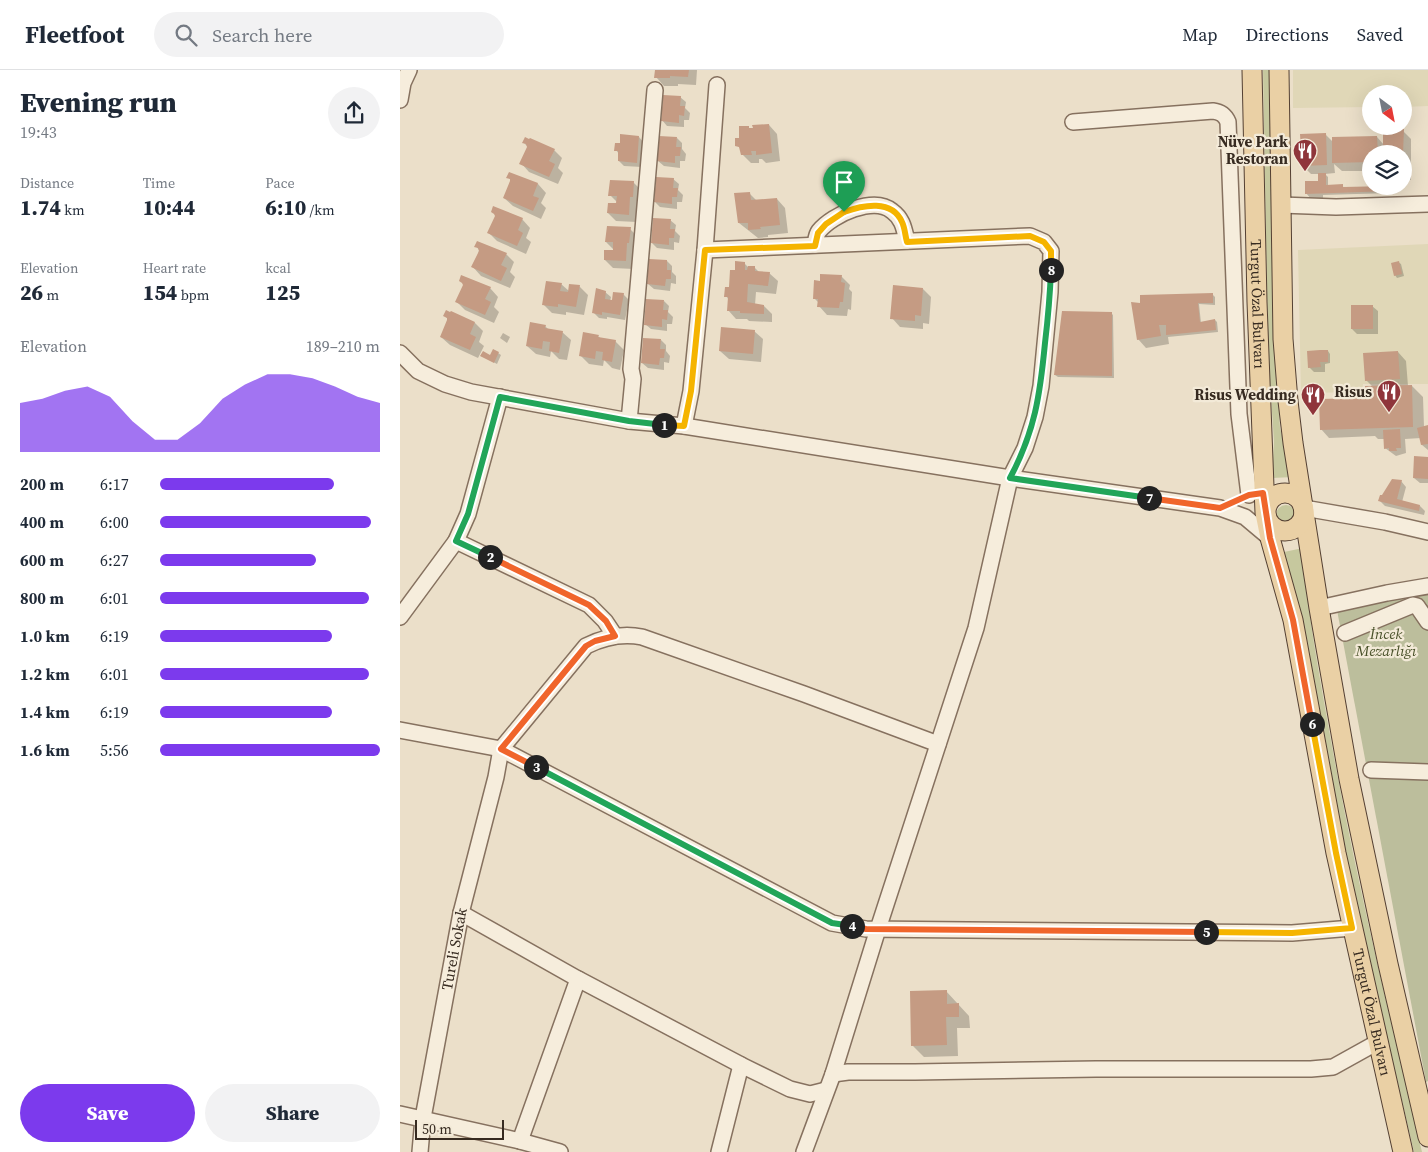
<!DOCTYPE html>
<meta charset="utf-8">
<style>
body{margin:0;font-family:"Source Serif 4",serif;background:#f2f2f3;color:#1f2937;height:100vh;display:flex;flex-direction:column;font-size:19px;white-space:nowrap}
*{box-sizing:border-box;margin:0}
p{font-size:16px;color:#747a83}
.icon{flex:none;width:28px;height:28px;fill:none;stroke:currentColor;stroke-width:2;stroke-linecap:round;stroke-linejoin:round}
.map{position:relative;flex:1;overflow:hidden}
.side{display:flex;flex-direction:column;background:#fff;width:400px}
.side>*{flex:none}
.needle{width:32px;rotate:148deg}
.buttons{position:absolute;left:962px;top:15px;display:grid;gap:10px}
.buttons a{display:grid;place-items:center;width:50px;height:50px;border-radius:50%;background:#fff;box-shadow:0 5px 20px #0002;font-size:25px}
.scale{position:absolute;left:15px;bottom:12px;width:89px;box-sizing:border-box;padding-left:5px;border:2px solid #372b21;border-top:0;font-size:14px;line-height:18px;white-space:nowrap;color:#372b21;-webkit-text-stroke:4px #f3ead8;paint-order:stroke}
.pin{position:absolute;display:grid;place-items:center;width:42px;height:42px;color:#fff;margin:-51px -21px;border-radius:50% 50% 50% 0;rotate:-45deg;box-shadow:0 0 5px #0007}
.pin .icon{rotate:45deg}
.km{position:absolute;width:25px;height:25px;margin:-12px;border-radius:50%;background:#222;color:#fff;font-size:14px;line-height:25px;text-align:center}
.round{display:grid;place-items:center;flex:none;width:52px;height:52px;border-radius:26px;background:#f2f2f3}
.summary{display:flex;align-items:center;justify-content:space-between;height:85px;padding:0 20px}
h1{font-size:28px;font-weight:800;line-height:38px}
.figures{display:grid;grid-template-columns:repeat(3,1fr);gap:8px;height:85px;padding:5px 20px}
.figures div{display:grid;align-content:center}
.figures b{font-size:21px;font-weight:800}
.figures small{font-size:14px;font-weight:400}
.figures p{font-size:14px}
.chart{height:140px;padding:10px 20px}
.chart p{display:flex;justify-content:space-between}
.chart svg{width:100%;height:90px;margin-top:5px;fill:#7c3aed;opacity:.7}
.primary-button{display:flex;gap:10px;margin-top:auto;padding:10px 20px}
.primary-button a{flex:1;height:58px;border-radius:30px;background:#7c3aed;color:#fff;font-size:20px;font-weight:800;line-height:58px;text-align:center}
.primary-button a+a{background:#f2f2f3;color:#1f2937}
ul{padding:0 20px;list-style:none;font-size:16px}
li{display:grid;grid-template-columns:80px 60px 1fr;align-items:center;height:38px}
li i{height:12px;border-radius:6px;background:#7c3aed}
header{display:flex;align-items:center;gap:30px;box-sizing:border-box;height:70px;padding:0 25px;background:#fff;border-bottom:1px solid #e0e1e3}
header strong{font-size:24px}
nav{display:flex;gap:28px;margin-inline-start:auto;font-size:18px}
.search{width:350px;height:45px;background:#f2f2f3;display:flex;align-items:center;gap:12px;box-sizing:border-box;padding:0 18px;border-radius:28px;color:#747a83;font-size:19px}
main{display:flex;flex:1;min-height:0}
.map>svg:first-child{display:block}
.farmland{fill:#e0d7b7}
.green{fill:#c6c89e}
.cemetery{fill:#bcbe9c}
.shadow{fill:#0003}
.building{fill:#c59b83}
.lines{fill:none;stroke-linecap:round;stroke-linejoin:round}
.minor-casing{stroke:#86715f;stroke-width:18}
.major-casing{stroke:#544033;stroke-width:21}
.minor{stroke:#f6eddc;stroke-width:15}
.major{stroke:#ead0a5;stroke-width:19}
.split-1-casing{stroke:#fff;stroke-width:10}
.split-2-casing{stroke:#fff;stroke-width:10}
.split-3-casing{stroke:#fff;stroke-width:10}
.split-4-casing{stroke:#fff;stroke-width:10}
.split-5-casing{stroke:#fff;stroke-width:10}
.split-6-casing{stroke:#fff;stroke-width:10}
.split-7-casing{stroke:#fff;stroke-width:10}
.split-8-casing{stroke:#fff;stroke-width:10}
.split-9-casing{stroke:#fff;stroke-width:10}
.split-1{stroke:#f5b400;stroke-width:6}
.split-2{stroke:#22a559;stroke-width:6}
.split-3{stroke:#f0652b;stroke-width:6}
.split-4{stroke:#22a559;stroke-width:6}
.split-5{stroke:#f0652b;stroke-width:6}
.split-6{stroke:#f5b400;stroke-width:6}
.split-7{stroke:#f0652b;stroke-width:6}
.split-8{stroke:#22a559;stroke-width:6}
.split-9{stroke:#f5b400;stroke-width:6}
.labels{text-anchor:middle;stroke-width:4.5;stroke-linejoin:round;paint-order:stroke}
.poi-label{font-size:15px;font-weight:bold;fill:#372b21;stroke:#f3ead8;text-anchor:end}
.street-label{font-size:15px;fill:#372b21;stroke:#f3ead8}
.park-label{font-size:15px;font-style:italic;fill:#4a522a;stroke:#f3ead8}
</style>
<header>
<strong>Fleetfoot</strong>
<div class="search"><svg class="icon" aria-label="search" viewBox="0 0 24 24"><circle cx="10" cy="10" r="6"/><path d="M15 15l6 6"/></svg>Search here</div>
<nav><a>Map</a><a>Directions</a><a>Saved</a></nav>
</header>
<main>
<section class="side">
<div class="summary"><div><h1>Evening run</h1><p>19:43</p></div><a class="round"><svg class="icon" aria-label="share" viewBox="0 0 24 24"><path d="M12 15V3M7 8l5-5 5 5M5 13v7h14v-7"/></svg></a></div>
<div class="figures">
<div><p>Distance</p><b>1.74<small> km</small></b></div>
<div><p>Time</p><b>10:44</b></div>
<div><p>Pace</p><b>6:10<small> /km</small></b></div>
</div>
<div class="figures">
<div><p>Elevation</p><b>26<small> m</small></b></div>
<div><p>Heart rate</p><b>154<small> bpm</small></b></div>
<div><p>kcal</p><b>125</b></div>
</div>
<div class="chart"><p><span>Elevation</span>189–210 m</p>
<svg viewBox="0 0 160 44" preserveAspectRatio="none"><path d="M0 44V20L10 18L20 14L30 12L40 17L50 29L60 38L70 38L80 30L90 18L100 11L110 6L120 6L130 8L140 12L150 17L160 20V44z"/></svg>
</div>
<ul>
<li><b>200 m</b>6:17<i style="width:79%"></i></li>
<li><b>400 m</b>6:00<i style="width:96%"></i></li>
<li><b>600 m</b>6:27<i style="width:71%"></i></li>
<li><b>800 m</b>6:01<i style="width:95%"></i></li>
<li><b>1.0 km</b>6:19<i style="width:78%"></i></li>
<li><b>1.2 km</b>6:01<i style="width:95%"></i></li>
<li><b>1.4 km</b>6:19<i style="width:78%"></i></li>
<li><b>1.6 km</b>5:56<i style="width:100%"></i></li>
</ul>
<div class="primary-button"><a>Save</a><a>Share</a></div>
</section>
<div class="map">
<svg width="1028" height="1082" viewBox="0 0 1028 1082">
<rect width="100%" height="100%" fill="#ebdfc9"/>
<path class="farmland" d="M893,0H1028V36L1004,37V24H971V37L893,38Z
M1028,174V314H963L962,322L901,323L898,180Z"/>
<path class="green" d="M863,0H871L875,284L880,358L893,407L872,408L874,372L868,281Z
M876 445a10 10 0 1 1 20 0a10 10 0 1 1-20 0Z
M903,478C907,541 919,603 930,665C955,805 989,944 1022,1082H1014C986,961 956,841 932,720C916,640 907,559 884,482Z"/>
<path class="cemetery" d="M1028,522V1011L1026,1012L937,540Z"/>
<path class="shadow" d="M256,0H297L296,15L278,14V16H264L256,7Z
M280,27L286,32L285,38L290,43L289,50H284V57L267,56L262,50Z
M369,55L377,64L380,91L366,93L362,89H359V93H351L342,84L341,79L337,75L348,57L350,59Z
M1003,61L1011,69V110H1004V84H971V101H942L934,94L935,103L925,104L928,107V117L942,116L945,118L989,116L991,118V123L923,125V128L911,129L906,123L919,114V104H911L903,96L925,64L933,72L977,67L984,75Z
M239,67L244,73L242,97L224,96L219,91V84L216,80Z
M277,68L282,73V79L286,84L285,91H280V98L264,96L258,91Z
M124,73L154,80L162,88L158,98L163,103L158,114L129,102L121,93L128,77Z
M109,103L138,114L146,123L141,133L146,138L141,149L113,136L104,128L112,111L108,107Z
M273,109L279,114L278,120L283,125L282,132H277V139L260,137L255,132Z
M233,112L242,121L237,152L216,151L208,143L219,134L210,125Z
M349,123L357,131L377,129L385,138L388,163L368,165V167L358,168L339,153Z
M122,149L130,158L126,168L131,172L126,184L97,171L89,163Z
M270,150L276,155L275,161L280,166L279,173L274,172V180L257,178L252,173Z
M230,159L238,167L234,199L213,198L205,190L215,181L206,172Z
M76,176L106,184L114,192L110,202L115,207L110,218L81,206L73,197L77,190L79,180Z
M267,191L272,196V202L276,206V214L271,213L270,221L254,219L248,214Z
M998,192L1001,194L1004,206L997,208L995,205Z
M345,194L348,197L355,198L359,202L369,203L378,211L376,224L356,222L355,235L364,236L372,244V252L349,251L347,249H336L328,240L329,230L326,226L330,219L336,202Z
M441,206L450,215L449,219L452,222L451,240L448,239L447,246L427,245L419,236V233L414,228L421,212Z
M161,214L169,221L179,216L188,225L184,245L166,242V245L152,243L143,234Z
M90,218L98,227L94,237L99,242L94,253L65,240L57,232Z
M523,219L531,227L529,254L523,253V259L500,257L492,248Z
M205,222L211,227L210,231H213L223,224L229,230L225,250L207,247V249L199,248L193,242Z
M813,225L815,227V235L799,234L801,253L815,250L817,252L818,262L768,267L769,274L746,278L738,269L741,234Z
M264,231L269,236L268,242L273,247L272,254H267V261L251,259L245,254Z
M972,236L978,241V264H957L952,259Z
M52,243L75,253L83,261L79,272L84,276L78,288L50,275L41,267L49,250L45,246Z
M711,243L713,245L714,308L658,307L655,305Z
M145,256L148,259L162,262L171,270L167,290L159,289L151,281L150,287L136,284L127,276Z
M354,261L363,269L361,292L329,289L320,281Z
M103,263L110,267L107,273L100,268Z
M198,266L201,269L215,271L224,280L220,300L212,298L204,290L203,296L189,294L180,285Z
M261,270L266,275V281L270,286L269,293L264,292V300L248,298L242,293Z
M928,281L930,284V293L925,294V302H914L909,297Z
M998,282L1006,291L1008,316H1012L1023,327L1024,357L1028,356V380L1022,375L1021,368L1005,369L1006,383L996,386L985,378V369H978L975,366L929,368L921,359L964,329L973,317L966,310Z
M98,283L101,285L97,294L82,286H91Z
M1015,388H1028V413H1020L1014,408Z
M1001,411L1006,417L1002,432L1020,436L1025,441L1024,445L985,436L979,430Z
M546,921L569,946L570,958H557L558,986L524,987L513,976Z"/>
<path class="building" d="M255,0H289L288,7L270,6V8H254Z
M263,25L281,26L280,36H285L284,46L279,45V53L261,51Z
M369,54L372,83L356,85V81H351L352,85H341L339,77L335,76V68H339V56H349V58H353L352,55Z
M983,59H1004L1003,84H983Z
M926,63L927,95L902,96L900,64Z
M220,64L239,66L237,93L218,91V81H214L215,73H220Z
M259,66L277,67L276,77H281L280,86H275V93L257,91Z
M977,66L978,84H971V92L932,93V67Z
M125,67L129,69L130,68L155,79L149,91L155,94L149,107L119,94L127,77L126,74L122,73Z
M109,102L138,113L133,126L139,128L133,141L103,128L110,111V109L106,108Z
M918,103H926V115L943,114V117L989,116L990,121L905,124V111H918Z
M256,107L274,108L273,118H278L277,127H272V134L254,132Z
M210,110L234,111L233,127H230L229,145L207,143L208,133H216L217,126H208Z
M350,122L351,130L377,128L380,155L360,157L361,159L348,160V153H338L334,123Z
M93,136L123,148L118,160L123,163L117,176L87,163L95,146L94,144L91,142Z
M253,148L271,149L270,159H275L274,168H269V175L251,173Z
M207,156L231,157L229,173H227L226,191L204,190V180H213V172H205Z
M77,171L107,183L101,195L107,198L101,211L71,197L79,181L78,178L74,177Z
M249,189L267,190V200H271V209H266L265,216L247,214Z
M335,191L345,192V200H347L348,196H355V201L370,202L368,216L348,214L347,232L364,235V244L340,243V241H327L328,227H324L325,217H329L330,200H335Z
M999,191L1002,204L994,206L991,193Z
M420,204L442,205L441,212L445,213L443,232H440L439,238L417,237L418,229H413L414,210L420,211Z
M61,205L91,217L85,229L91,232L85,245L55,232L63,215L62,213L59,211Z
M146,211L162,213L160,221L168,222L169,214L180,215L176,237L158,234V237L142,235Z
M493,215L523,218L521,246L515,245V251L490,249Z
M196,218L206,221L205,229L212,230L213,222L224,223L220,245L202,242V245L192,243Z
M813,223V233H798L800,252L815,249L816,260L766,265V255H759L761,266L737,270L731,232L740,233V225Z
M246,229L264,230L263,240H268L267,250L262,249V257L244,255Z
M951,235H973V259H951Z
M46,240L50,242L51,241L75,252L70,264L76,267L70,280L40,267L47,250V248L43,246Z
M662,241L712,242V306L654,305Z
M130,252L146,255L145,258L163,261L159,283L149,281L150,272L143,271L142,279L126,276Z
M321,257L355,260L353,284L319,281Z
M183,262L199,265L198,267L216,270L212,292L202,290L203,282L196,281L195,289L179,286Z
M243,268L261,269L260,279H265L264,288H260L259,295L241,293Z
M93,279L99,282L94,293L80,286L83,281L90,285Z
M920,280H928V292H920L921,297L908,298L907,281Z
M998,281L1000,309L965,311L963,283Z
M1012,315L1013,357L920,360L919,329L965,328V316Z
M1028,355V374L1021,375L1017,358Z
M1000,359L1001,378H996L997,381H989V378L984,379L983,360Z
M1014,386L1028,387V409L1013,408Z
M992,409L1002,410L997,429L1020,435L1019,441L978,431L980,425H982Z
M547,920V934L559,933V947H546L547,975L511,976L510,921Z"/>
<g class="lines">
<defs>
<g id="minor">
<path d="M0,30L3,13L9,0"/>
<path d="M673,52L813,41C821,42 825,45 828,52L839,344L849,425"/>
<path d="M881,135L936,137L1028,134"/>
<path d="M415,175C416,170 416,165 419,161C433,144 474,126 492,141C503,149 504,159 507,171"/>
<path d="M305,180L630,166L644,172L651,181L650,222L641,316L635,347L625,378L610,408L576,558L478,859L433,1004L404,1082"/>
<path d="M0,283L18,301L45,314L71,322L229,351L284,356L610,408L820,438L845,447L870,468"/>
<path d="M229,351L233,309L231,299L255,20"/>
<path d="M284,356L291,321L305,180L317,15"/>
<path d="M904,438L985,452L1028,462"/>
<path d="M56,471L189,535L205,551L215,566"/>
<path d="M919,538L987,523L1028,516"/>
<path d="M0,547L56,471L68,444L100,327"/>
<path d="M945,563L1013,535L1017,536L1028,552"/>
<path d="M0,660L101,679L432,853L466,859L892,863L952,858"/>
<path d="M971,700L1028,702"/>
<path d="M61,843L178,909L341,995L390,1019L410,1024L426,1020"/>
<path d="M433,1004L448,1002H515L696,999H911L933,997L978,972"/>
<path d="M0,1044L120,1071L160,1082"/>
<path d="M120,1071L178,909"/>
<path id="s1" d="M20,1082L23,1048L61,843L96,707L101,679L186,576C204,567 222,563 242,567L404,624L538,674"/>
<path d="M319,1082L341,995"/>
</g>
<g id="major">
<path id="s2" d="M852,0L857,232L865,443L870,468L893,550L936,783L1003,1082"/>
<path d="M879,0L883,269L888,331L893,373L919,538L949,709L988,894L1028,1067"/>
<circle cx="885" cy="442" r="19"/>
</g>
</defs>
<use href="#minor" class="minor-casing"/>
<use href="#major" class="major-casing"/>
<use href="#minor" class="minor"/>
<use href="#major" class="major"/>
</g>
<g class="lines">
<defs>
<path id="split-1" d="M264,355L284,356L291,321L305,180L415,176L418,163L426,154L444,142"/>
<path id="split-2" d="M90,487L56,471L68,444L100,327L229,351L264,355"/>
<path id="split-3" d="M90,487L189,535L206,551L215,566L195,571L186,576L101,679L136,697"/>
<path id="split-4" d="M136,697L432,853L452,856"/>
<path id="split-5" d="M452,856L466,859L806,862"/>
<path id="split-6" d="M806,862L892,863L952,858L936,783L912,654"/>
<path id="split-7" d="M749,428L820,438L849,425L863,423L870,468L893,550L912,654"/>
<path id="split-8" d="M651,200C650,225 648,248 645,273C640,325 635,361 610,408L749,428"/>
<path id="split-9" d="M444,142C463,135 492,129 502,152C505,158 505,165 507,172L630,166L644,172L651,181V200"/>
</defs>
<use href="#split-1" class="split-1-casing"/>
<use href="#split-2" class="split-2-casing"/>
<use href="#split-3" class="split-3-casing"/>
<use href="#split-4" class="split-4-casing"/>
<use href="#split-5" class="split-5-casing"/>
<use href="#split-6" class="split-6-casing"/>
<use href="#split-7" class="split-7-casing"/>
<use href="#split-8" class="split-8-casing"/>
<use href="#split-9" class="split-9-casing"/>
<use href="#split-1" class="split-1"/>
<use href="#split-2" class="split-2"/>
<use href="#split-3" class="split-3"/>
<use href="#split-4" class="split-4"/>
<use href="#split-5" class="split-5"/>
<use href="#split-6" class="split-6"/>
<use href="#split-7" class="split-7"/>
<use href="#split-8" class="split-8"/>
<use href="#split-9" class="split-9"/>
</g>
<defs>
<symbol id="restaurant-pin" viewBox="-11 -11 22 30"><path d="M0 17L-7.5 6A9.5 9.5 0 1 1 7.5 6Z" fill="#8f353b" stroke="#f3ead8"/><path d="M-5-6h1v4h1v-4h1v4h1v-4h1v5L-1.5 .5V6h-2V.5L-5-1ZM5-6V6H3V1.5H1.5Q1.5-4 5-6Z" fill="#fff"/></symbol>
</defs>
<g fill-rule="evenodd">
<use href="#restaurant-pin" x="891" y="67" width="28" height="38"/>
<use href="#restaurant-pin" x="975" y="308" width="28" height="38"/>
<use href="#restaurant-pin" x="899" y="311" width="28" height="38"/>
</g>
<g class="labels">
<g class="poi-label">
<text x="888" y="77">Nüve Park<tspan x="888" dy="17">Restoran</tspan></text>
<text x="972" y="327">Risus</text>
<text x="896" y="330">Risus Wedding</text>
</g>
<g class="street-label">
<text dy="5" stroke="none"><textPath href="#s2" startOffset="234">Turgut Özal Bulvarı</textPath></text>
<text dy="5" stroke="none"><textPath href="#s1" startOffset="206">Tureli Sokak</textPath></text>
<text dy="5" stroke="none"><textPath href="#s2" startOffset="954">Turgut Özal Bulvarı</textPath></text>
</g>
<g class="park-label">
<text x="986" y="569">İncek<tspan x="986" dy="17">Mezarlığı</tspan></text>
</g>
</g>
</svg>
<div class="buttons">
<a><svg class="needle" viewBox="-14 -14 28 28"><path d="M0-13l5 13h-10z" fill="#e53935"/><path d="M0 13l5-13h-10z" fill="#747a83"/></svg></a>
<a><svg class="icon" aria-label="layers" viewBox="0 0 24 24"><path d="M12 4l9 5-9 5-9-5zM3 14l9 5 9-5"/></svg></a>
</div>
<div class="scale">50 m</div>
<div class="pin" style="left:444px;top:142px;background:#1e9e55"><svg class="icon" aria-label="arrive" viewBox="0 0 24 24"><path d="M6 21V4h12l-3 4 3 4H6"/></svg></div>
<b class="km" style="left:264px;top:355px">1</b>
<b class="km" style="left:90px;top:487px">2</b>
<b class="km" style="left:136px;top:697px">3</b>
<b class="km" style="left:452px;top:856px">4</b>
<b class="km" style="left:806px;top:862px">5</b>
<b class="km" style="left:912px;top:654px">6</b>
<b class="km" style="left:749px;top:428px">7</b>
<b class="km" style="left:651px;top:200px">8</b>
</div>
</main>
